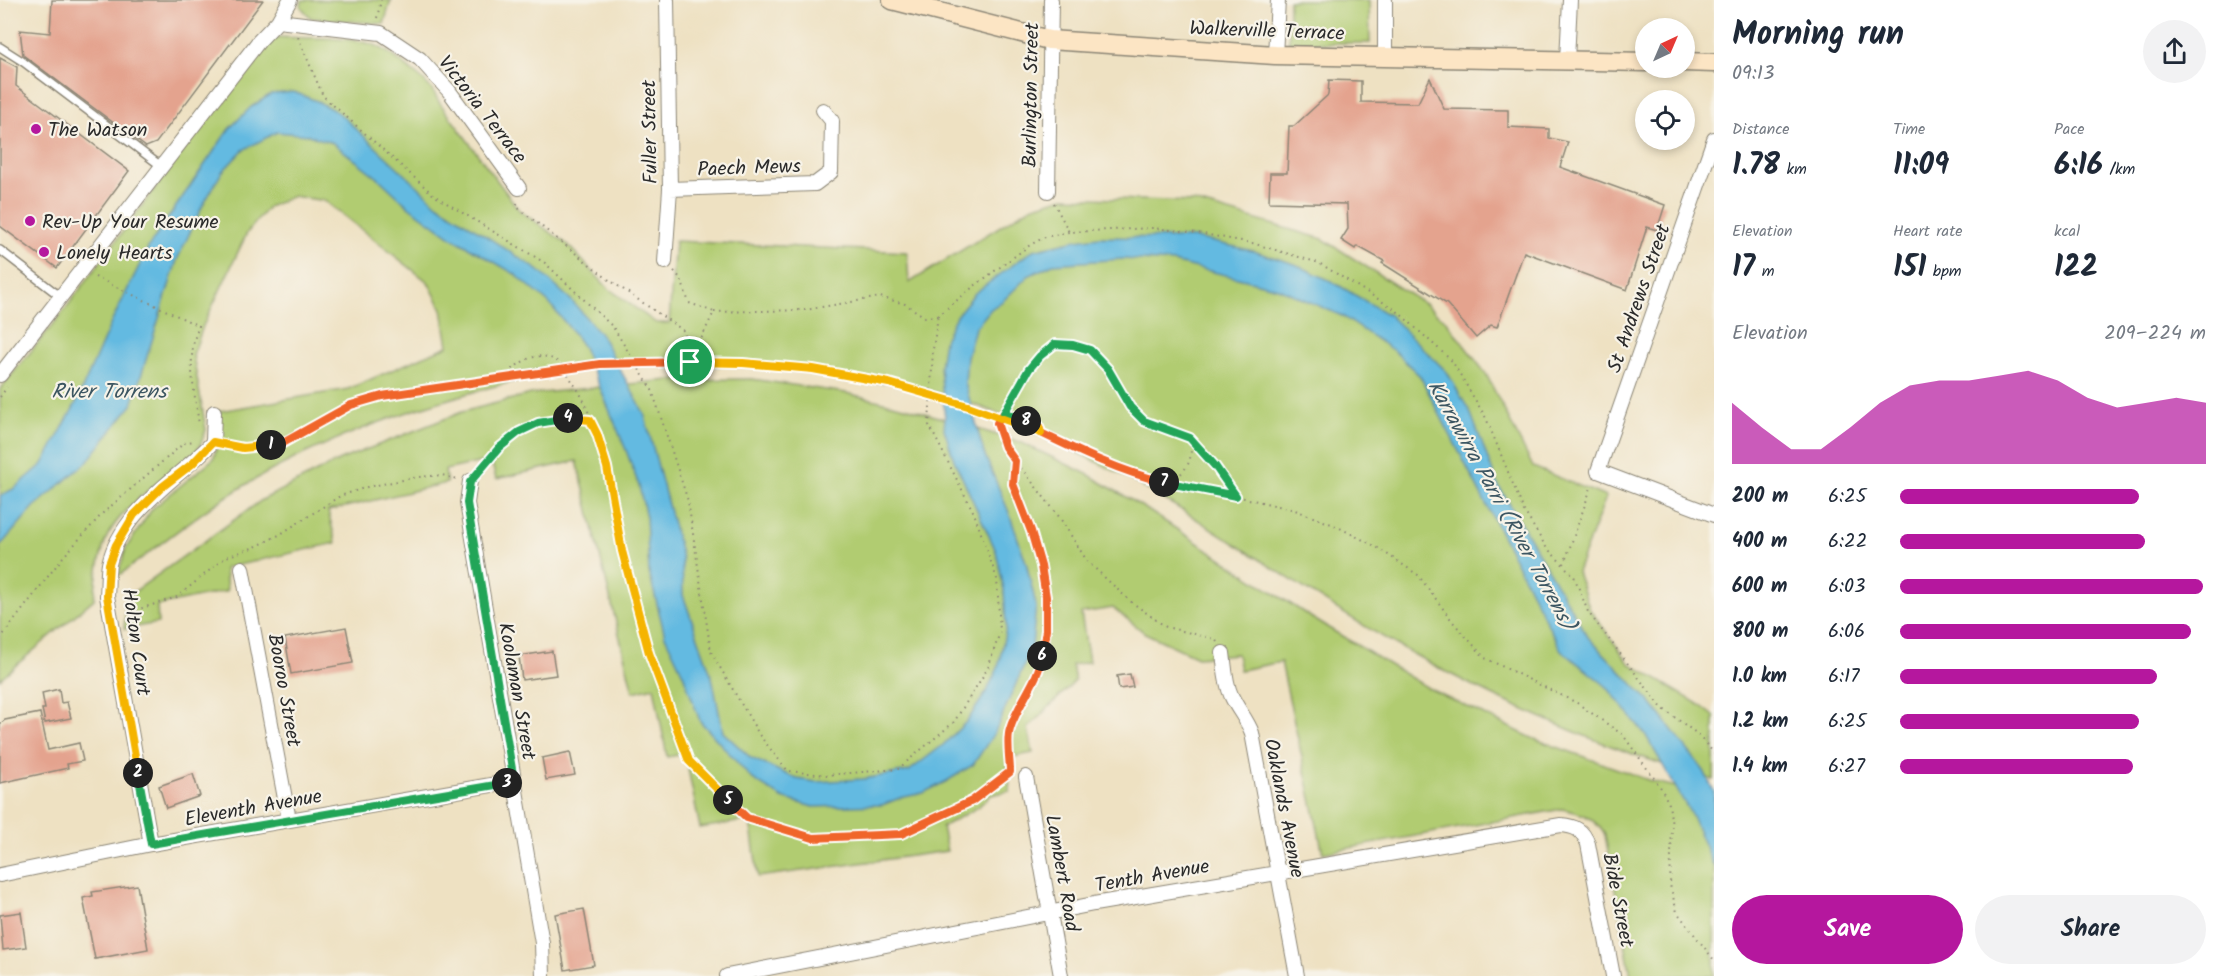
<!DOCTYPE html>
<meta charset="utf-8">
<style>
body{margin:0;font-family:Kalam,sans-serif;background:#f2f2f3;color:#1f2937;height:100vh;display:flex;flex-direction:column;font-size:22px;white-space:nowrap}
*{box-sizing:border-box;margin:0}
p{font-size:20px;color:#747a83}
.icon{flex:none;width:33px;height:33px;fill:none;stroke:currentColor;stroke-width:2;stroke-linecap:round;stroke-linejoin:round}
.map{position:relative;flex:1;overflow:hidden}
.sheet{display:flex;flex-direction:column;background:#fff;width:510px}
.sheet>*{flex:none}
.needle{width:39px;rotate:44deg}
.fabs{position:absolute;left:1635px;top:18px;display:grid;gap:12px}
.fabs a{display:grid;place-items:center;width:60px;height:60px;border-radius:50%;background:#fff;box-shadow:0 3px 9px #0003;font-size:30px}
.pin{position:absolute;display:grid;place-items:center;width:51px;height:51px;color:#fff;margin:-26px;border:3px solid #fff;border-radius:50%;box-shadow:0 2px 6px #0007}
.km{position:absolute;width:30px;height:30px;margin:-15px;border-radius:50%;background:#222;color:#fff;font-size:16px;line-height:30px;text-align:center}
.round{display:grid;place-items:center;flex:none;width:63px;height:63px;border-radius:32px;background:#f2f2f3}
.overview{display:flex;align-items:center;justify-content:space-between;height:102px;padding:0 18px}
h1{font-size:33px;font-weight:600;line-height:45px}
.metrics{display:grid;grid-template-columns:repeat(3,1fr);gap:9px;height:102px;padding:6px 18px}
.metrics div{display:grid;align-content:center}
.metrics b{font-size:30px;font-weight:600}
.metrics small{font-size:16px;font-weight:400}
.metrics p{font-size:16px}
.chart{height:168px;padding:12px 18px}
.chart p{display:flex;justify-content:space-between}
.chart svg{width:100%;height:108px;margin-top:6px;fill:#b5179e;opacity:.7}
.action{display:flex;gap:12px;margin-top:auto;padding:12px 18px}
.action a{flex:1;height:69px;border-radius:36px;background:#b5179e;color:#fff;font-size:24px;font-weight:600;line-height:69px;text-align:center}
.action a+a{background:#f2f2f3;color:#1f2937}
ul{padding:0 18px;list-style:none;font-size:20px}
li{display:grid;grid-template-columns:96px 72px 1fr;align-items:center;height:45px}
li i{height:15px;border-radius:8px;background:#b5179e}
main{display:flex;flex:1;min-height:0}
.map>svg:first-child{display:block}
.green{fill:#b1cc71;stroke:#6e7c4e;stroke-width:1.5}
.water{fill:#64bae1;stroke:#487286;stroke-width:1.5}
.building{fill:#e4a38e}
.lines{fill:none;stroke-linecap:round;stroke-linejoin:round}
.lane-casing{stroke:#8c8676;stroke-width:10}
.street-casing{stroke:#8c8676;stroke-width:16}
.secondary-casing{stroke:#8c8676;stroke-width:21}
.path{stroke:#8c8676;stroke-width:2;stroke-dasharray:1.5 4.5;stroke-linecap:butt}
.lane{stroke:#fff;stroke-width:7}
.street{stroke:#fff;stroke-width:14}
.secondary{stroke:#fce5c4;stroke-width:18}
.path-bridge{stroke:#8c8676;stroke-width:2;stroke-dasharray:1.5 4.5;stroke-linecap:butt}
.split-1-casing{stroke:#fff;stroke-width:12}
.split-2-casing{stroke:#fff;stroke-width:12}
.split-3-casing{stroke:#fff;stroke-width:12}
.split-4-casing{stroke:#fff;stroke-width:12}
.split-5-casing{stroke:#fff;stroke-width:12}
.split-6-casing{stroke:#fff;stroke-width:12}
.split-7-casing{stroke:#fff;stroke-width:12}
.split-8-casing{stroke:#fff;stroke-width:12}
.split-9-casing{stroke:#fff;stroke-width:12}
.split-1{stroke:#f0652b;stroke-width:8}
.split-2{stroke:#f5b400;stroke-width:8}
.split-3{stroke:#22a559;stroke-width:8}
.split-4{stroke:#22a559;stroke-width:8}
.split-5{stroke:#f5b400;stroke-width:8}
.split-6{stroke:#f0652b;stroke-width:8}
.split-7{stroke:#f0652b;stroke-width:8}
.split-8{stroke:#22a559;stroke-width:8}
.split-9{stroke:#f5b400;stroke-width:8}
.poi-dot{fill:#b5179e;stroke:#f7f3e8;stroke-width:2}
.labels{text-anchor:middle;stroke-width:4.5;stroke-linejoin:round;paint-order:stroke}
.street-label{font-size:20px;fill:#2b2b2b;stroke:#f7f3e8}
.poi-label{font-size:20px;fill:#2b2b2b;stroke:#f7f3e8;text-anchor:start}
.water-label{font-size:21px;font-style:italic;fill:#3c5662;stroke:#f7f3e8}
</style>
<main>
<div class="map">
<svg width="1714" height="976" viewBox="0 0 1714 976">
<rect width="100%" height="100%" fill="#f7f3e8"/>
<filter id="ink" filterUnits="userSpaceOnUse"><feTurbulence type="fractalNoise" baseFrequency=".0167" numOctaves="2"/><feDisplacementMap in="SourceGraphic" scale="12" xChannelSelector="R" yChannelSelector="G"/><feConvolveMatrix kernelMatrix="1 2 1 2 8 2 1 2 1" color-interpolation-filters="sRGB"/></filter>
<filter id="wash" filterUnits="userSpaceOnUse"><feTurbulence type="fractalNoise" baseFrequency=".008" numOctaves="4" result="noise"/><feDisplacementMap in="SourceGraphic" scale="24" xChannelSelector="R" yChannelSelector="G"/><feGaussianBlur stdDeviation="1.35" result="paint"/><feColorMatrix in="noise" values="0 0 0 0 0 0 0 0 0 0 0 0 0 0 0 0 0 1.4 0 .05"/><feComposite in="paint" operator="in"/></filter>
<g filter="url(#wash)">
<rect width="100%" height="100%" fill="#eee1c2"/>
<path class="green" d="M302,0H391L384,24L311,18L301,7Z
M1289,0H1369L1370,43H1289Z
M272,37C297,38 352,36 374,45C388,50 401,62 412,71C423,79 434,89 439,102L519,210L567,244L608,288L656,323H669L675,241L907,252L909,283L1031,207L1064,197L1194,202L1323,239L1425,304L1446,321L1486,374L1533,467L1606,497L1577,572L1590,610L1629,663L1700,705L1714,716V780C1604,749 1497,702 1397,645C1307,594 1222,531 1131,480C1100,462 1066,448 1033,432L1034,427L973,404L884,377L883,383L760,365L665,366L666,359L591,362L517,373L519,380C424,403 331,435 247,484C201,511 159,545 117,577L126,548L152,509L213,459L220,437L214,412L348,389L448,346L442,309L428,282L325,201L293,196L268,207L247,233L203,326L193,355L206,430L200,446L193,455C168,474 118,510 106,539C99,558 96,579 94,599L0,679V389L60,316L231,86Z
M752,379L846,393L909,408L1020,442L1089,475L1146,509L1312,618L1428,688L1532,738L1651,781L1714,796V976H1631L1605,835C1594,817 1582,813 1562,809L1323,853L1281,662L1240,670L1237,654L1197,657L1145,633L1113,608L1081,613L1089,662L1072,665L1075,681L1028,728L1033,753L1007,758L1010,791L991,795L977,808L942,827L947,851L758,877L750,820L700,828L685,754L667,757L654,687L633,692L577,461L496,479L491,460L445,470L447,483L328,511L336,543L225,568L227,591L157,606L158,623L124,629L127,597L262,500L340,460L462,412L531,394L670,380Z"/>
<path class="water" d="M294,92L317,101L339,113L437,204L538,270L572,301L601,335L644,413L682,558L683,595L712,677L723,732L751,758L797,779L816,782L863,779L909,771L943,745L968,720L985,694L998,668L1006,628L1004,590L996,551L954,460L944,429L945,418L940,367L944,340L956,316L975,293L1033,250L1076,240L1099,237L1196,238L1253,251L1295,264L1333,282L1389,315L1447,372L1471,414L1497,483L1587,636L1652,704L1704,771L1714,792V868L1692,816L1645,734L1606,686L1561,650L1420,376L1394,351L1342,316L1278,288L1173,262L1123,259L1053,264L1028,276L1004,300L991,309L975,328L967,357L965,383L984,453L1008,510L1026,562L1036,605L1032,647L995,732L973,765L947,781L923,793L900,798L882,805L813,807L782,798L751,778L700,721L683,674L665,636L649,572L646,517L639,486L626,450L583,347L571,330L549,303L515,274L451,237L408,206L378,178L333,143L308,135L277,132L243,150L222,172L202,207L177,260L132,405L86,463L34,507L0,546V496L15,488L43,464L76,403L111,323L149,246L229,129L251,107L271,94Z"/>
<g id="blocks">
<path class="building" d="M52,0H263L156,143L146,147L23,55L20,30L50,33Z
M0,58L17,67L16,86L129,171L57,268L0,226Z
M1430,78L1444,109L1508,110V127L1549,129V138L1568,142L1560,167L1665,205L1657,230L1647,227L1627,290L1524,252L1497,327L1491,325L1476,338L1447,304L1382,263L1384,261L1357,246L1355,249L1341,240L1348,229L1347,204L1269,202L1270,173H1287L1289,126H1294L1328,95L1329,80L1361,81V102L1418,103Z
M346,627L353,663L291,674L285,638Z
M552,651L556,675L522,680L519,656Z
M1130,674L1133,687L1119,689L1117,676Z
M59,689L61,703L67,702L71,718L45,723L42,709H45L42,693Z
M40,713L48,750L79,743L83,761L67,764L68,768L0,783V724L5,720Z
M570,752L575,775L546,780L542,758Z
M193,774L200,796L166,808L159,786Z
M137,885L148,949L95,959L83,898L93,896L92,892Z
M584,909L594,965L565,970L555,914Z
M21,912L26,947L3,950L0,915Z"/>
</g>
</g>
<g filter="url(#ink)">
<use href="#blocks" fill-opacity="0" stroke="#8c8676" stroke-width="1.5"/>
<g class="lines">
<defs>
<path id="lane" d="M0,47L22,61L161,166
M0,250L61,297"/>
<path id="street" d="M1385,0V57
M278,21L381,33L420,59L449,91L519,188
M1275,55L1278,0
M1567,60L1570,0
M1714,139L1598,471L1714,515
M670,189L815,184L831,172L832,121L823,110
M1048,191L1051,0
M665,262L670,189L667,0
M0,375L259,41L278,21L290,0
M470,481L467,503L542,943L543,976
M242,568L289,820
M1223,653C1225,667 1225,682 1231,695C1237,709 1247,719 1252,733L1297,976
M1026,777L1061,976
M151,844L107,596C108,586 107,574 109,564C120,512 179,478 213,442L214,412
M0,875L151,844L514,781
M727,976L1094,904L1561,825C1575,826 1583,830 1588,844L1613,976"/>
<path id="secondary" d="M892,0L1049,40L1275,55L1646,62
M1684,62L1714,63"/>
</defs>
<use href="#lane" class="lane-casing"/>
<use href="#street" class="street-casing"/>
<use href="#secondary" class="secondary-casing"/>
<path class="path" d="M377,18L381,0
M298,37L323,96L435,196L545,263L613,327L652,390L688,501L711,652L760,736L788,771L826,775L898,769L954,722L988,668L1000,632L997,579L974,513L929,425L933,349L938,316
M517,203V207L608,279L684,331L690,362
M1054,203L1069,232
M674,271L681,279L689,303L714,312L690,362
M95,277L199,326C185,357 195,392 199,425
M714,312L805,310L880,297L905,304L925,317L938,316
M938,316L973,287L1030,245L1045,237L1069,232L1153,228L1198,233L1252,243L1319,263L1396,310L1452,361L1486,418L1524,511L1546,547L1574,576L1588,612L1662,708L1696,733L1714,753
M664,362C741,361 813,368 889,383
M504,378C518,362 537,348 558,362C564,366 568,375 572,381C580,393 588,405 590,420
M0,397L7,387
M1003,413L1038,424L1040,433
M1032,429L1127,470L1162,482L1236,496
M225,445L243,448L283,443L351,405L382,396L525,375
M479,471C511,433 539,413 590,420L597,434L607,467L623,551L649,653L689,761L747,818L813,838L901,834L972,801L1010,772H1012
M1172,482C1189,467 1193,461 1190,438
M1564,564L1592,485
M130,638L133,611L177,597L226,557L255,547L279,535L340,496L367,487L418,477L442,475L458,479
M0,639L63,557L103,513L184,443L193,441
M1217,642L1215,639L1166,627L1130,601L1087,561L1060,518L1005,447L997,423L1040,356L1055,344L1073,345L1090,350L1108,369L1130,407L1144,421L1190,438L1215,466L1236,496L1295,510L1334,525L1375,546L1418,575L1453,622L1485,658L1577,703L1623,735L1661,788L1669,804L1672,826L1670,885L1677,912L1714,960
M1010,772L1009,732L1020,704L1041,665L1046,630V597L1031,531L1013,484L1015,461"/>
<use href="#lane" class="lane"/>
<use href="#street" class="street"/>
<use href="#secondary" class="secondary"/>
<path class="path-bridge" d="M525,375L600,364L664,362
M889,383L968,406L1032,429"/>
</g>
</g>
<g class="lines" filter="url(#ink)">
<defs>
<path id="split-1" d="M271,445L283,443L351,405L382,396L600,364L690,362"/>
<path id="split-2" d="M138,773L107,596L109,564L116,545L134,515L162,487L192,464L213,442L243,448L271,445"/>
<path id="split-3" d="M138,773L151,844L507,783"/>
<path id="split-4" d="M507,783L514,781L467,503L470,482L499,448L519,432L538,423L568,418"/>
<path id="split-5" d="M568,418L590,420L597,434L607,467L622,551L649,653L689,761L728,800"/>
<path id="split-6" d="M728,800L747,818L813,838L901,834L972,801L1010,772C1010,759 1006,741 1010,729C1017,705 1039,680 1042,656"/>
<path id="split-7" d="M1042,656L1046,630V597L1041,566L1031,531L1013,484L1015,461L1005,447L997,423L1004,413L1038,424L1041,433C1080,452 1122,472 1164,482"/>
<path id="split-8" d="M1026,421L1004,413L1029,369L1040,356L1055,344L1073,345L1090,350L1108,369L1130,407L1144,421L1190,438L1215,466L1236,496L1164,482"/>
<path id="split-9" d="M690,362L743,363L813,369L889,383L968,406L1041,433L1038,424L1026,421"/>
</defs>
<use href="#split-1" class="split-1-casing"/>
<use href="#split-2" class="split-2-casing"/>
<use href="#split-3" class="split-3-casing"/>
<use href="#split-4" class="split-4-casing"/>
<use href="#split-5" class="split-5-casing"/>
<use href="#split-6" class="split-6-casing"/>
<use href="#split-7" class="split-7-casing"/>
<use href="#split-8" class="split-8-casing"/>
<use href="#split-9" class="split-9-casing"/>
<use href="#split-1" class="split-1"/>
<use href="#split-2" class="split-2"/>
<use href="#split-3" class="split-3"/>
<use href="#split-4" class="split-4"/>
<use href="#split-5" class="split-5"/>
<use href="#split-6" class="split-6"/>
<use href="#split-7" class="split-7"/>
<use href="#split-8" class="split-8"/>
<use href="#split-9" class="split-9"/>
</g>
<g class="poi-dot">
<circle cx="36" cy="129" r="6"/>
<circle cx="30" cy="221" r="6"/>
<circle cx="44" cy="252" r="6"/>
</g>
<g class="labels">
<g class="street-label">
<text transform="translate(1267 30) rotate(2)" y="7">Walkerville Terrace</text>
<text transform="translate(1030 95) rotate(-89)" y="7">Burlington Street</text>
<text transform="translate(483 109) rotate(52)" y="7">Victoria Terrace</text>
<text transform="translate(649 132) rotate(-91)" y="7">Fuller Street</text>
<text transform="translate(749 167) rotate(-2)" y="7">Paech Mews</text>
<text transform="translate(1638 298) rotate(-71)" y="7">St Andrews Street</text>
<text transform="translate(137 642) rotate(82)" y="7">Holton Court</text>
<text transform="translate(285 690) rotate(80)" y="7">Booroo Street</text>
<text transform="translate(518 691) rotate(80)" y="7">Koolaman Street</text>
<text transform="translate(253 807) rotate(-10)" y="7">Eleventh Avenue</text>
<text transform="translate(1285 808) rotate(79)" y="7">Oaklands Avenue</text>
<text transform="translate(1063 873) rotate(80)" y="7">Lambert Road</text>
<text transform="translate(1152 875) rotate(-10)" y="7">Tenth Avenue</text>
<text transform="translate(1619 900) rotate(79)" y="7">Bide Street</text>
</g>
<g class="poi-label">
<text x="48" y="136">The Watson</text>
<text x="42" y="228">Rev-Up Your Resume</text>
<text x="56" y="259">Lonely Hearts</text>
</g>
<g class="water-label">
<text x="109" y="398">River Torrens</text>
<text transform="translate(1502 505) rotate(61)" y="7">Karrawirra Parri (River Torrens)</text>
</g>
</g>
</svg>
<div class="fabs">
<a><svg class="needle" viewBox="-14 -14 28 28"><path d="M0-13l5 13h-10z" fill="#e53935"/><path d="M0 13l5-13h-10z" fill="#747a83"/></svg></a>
<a><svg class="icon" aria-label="locate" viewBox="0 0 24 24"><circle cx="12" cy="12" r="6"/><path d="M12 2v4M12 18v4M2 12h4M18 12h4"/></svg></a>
</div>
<div class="pin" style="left:690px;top:362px;background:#1e9e55"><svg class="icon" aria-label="arrive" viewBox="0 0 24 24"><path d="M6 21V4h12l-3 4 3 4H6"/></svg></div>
<b class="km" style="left:271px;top:445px">1</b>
<b class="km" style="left:138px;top:773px">2</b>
<b class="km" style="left:507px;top:783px">3</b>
<b class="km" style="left:568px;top:418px">4</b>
<b class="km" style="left:728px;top:800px">5</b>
<b class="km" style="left:1042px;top:656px">6</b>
<b class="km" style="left:1164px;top:482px">7</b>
<b class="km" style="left:1026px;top:421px">8</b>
</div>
<section class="sheet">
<div class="overview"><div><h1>Morning run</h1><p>09:13</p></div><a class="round"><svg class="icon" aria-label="share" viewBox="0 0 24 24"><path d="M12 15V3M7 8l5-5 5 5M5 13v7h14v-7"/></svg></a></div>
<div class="metrics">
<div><p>Distance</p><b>1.78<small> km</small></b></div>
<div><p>Time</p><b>11:09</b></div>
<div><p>Pace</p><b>6:16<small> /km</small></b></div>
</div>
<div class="metrics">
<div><p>Elevation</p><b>17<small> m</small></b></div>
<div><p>Heart rate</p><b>151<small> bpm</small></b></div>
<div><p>kcal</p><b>122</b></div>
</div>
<div class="chart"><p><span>Elevation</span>209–224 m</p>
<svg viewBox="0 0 160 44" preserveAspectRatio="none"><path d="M0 44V19L10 29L20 38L30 38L40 29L50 19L60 12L70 10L80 10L90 8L100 6L110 10L120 17L130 21L140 19L150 17L160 19V44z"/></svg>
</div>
<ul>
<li><b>200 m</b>6:25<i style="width:78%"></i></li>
<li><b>400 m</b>6:22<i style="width:80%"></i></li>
<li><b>600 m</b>6:03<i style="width:99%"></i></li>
<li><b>800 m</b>6:06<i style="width:95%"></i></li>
<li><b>1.0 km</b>6:17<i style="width:84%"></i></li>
<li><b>1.2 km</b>6:25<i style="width:78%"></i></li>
<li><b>1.4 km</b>6:27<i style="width:76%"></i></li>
</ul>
<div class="action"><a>Save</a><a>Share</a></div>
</section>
</main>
